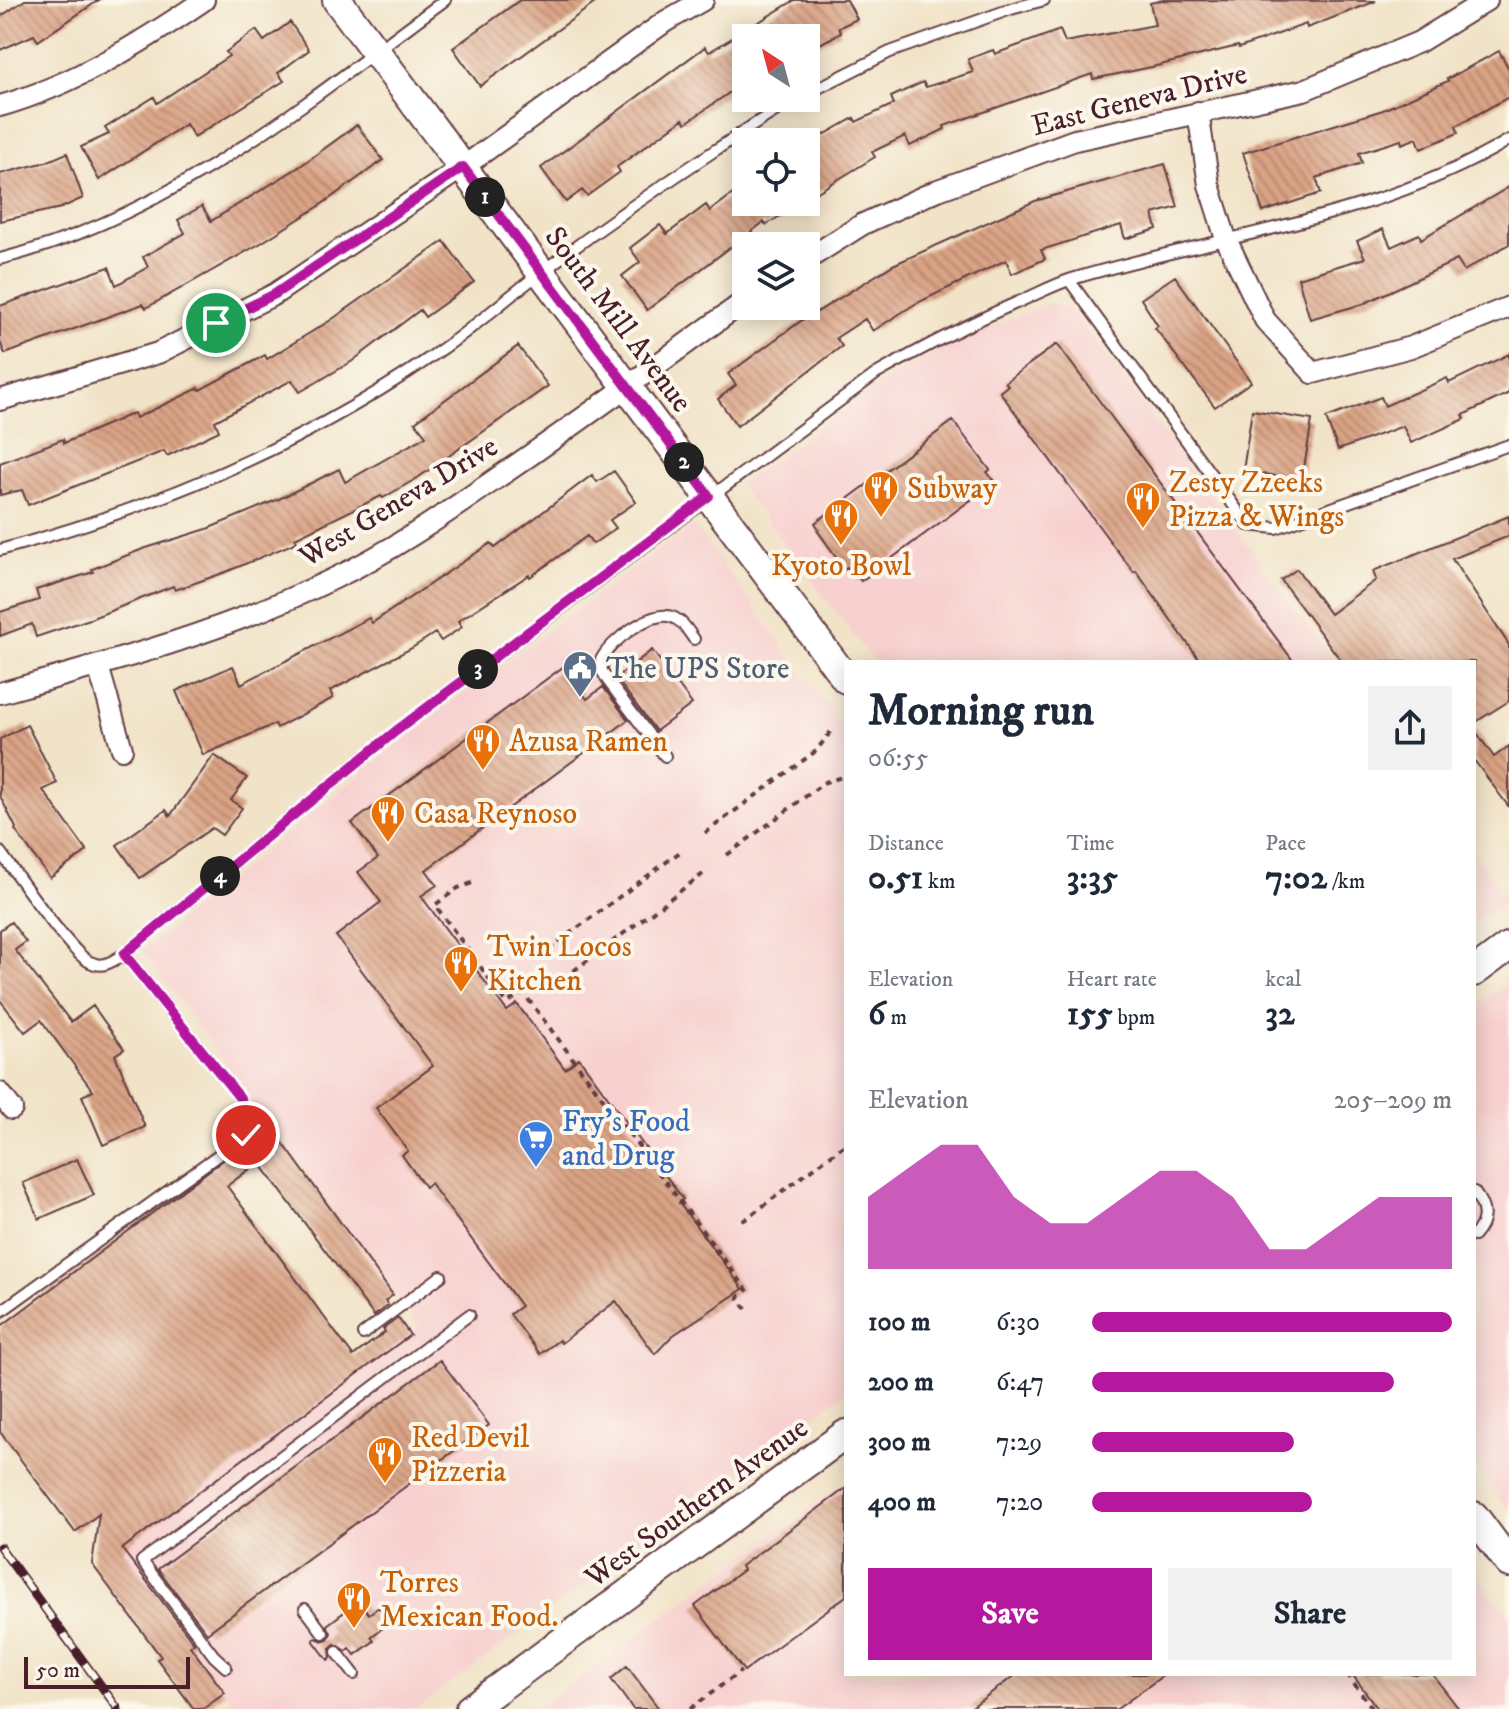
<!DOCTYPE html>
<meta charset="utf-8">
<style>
body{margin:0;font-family:"IM FELL DW Pica",serif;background:#f2f2f3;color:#1f2937;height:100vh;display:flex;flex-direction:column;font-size:30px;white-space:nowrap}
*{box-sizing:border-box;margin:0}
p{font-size:26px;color:#747a83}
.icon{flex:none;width:44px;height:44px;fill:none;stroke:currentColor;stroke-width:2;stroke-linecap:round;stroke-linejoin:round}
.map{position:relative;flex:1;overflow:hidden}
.sheet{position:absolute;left:844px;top:660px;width:632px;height:1016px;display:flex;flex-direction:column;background:#fff;border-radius:0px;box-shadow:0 4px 20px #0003}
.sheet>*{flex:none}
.needle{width:52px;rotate:324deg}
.fabs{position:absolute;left:732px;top:24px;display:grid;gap:16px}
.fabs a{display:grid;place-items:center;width:88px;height:88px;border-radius:0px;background:#fff;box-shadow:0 4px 20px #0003;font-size:40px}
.scale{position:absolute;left:24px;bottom:20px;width:166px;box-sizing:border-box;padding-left:8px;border:4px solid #4a1f2b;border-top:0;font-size:22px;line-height:28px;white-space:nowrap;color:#4a1f2b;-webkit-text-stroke:6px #fbf7ec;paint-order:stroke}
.pin{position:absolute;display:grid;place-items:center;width:68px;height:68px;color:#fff;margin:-34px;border:4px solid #fff;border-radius:50%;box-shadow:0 2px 8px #0007}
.km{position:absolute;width:40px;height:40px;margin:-20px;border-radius:50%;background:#222;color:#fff;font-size:22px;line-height:40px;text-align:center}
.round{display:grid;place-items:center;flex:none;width:84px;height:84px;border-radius:0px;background:#f2f2f3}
.summary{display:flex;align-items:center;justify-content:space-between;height:136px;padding:0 24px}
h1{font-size:44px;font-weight:700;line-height:60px}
.metrics{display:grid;grid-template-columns:repeat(3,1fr);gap:12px;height:136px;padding:8px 24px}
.metrics div{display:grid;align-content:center}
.metrics b{font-size:34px;font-weight:700}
.metrics small{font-size:22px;font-weight:400}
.metrics p{font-size:22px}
.chart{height:224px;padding:16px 24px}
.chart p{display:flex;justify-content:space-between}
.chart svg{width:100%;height:144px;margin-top:8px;fill:#b5179e;opacity:.7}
.button{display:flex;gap:16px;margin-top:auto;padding:16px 24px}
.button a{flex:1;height:92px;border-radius:0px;background:#b5179e;color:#fff;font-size:32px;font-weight:700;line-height:92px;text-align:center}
.button a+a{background:#f2f2f3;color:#1f2937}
ul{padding:0 24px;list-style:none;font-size:26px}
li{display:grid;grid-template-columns:128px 96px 1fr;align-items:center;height:60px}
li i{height:20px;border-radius:10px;background:#b5179e}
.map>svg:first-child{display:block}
.built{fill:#f7d0cf}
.building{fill:url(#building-back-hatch)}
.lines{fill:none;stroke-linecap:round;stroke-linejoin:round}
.service-casing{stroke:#633c42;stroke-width:14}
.minor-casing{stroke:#633c42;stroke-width:24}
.secondary-casing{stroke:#633c42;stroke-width:32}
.path{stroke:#633c42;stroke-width:4;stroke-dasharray:6 6;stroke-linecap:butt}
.service{stroke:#fff;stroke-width:10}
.minor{stroke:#fff;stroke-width:20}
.secondary{stroke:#fff;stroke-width:28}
.rail-casing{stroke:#4a1f2b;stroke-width:9}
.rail{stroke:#fbf7ec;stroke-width:6;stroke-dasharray:18;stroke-linecap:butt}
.route-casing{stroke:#fff;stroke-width:16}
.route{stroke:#b5179e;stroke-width:10}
.labels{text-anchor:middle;stroke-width:8;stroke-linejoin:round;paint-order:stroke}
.street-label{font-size:30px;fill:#4a1f2b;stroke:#fbf7ec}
.food-label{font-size:30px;fill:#c56008;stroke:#fbf7ec;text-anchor:start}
.service-label{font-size:30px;fill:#4e5e75;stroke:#fbf7ec;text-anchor:start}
.shop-label{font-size:30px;fill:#366cbe;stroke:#fbf7ec;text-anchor:start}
</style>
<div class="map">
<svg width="1509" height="1709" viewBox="0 0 1509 1709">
<defs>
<pattern id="building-back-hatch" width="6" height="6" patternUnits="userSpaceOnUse" patternTransform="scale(2)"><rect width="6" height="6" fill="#daa385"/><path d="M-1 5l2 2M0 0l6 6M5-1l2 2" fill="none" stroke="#b3846d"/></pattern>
</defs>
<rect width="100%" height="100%" fill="#fbf7ec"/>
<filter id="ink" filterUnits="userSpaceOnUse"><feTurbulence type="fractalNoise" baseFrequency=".0125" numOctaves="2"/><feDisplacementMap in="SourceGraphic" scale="16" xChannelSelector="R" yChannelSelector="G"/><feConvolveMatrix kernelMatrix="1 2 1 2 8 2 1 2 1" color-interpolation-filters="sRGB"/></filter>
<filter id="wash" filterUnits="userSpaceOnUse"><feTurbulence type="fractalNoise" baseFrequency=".006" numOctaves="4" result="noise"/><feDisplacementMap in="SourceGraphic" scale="32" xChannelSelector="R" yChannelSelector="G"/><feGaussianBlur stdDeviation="1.8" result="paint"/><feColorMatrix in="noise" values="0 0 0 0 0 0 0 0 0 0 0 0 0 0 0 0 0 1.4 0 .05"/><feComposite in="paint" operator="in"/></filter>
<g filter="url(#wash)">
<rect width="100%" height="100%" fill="#f1e3c7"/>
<path class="built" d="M1050,303L1072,310L1334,662H874L739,484L890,377L963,339Z
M693,524L846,732V1392L416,1709H237L122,1549L419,1327L142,950L452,701Z
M1474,854L1507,899L1474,924Z
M1509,982V1511L1474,1463V1008Z
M846,1481V1674H1474V1570L1509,1617V1709H538Z"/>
<g id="blocks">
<path class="building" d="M25,0H99L38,41L34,35L0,50V17Z
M520,0H599L480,86L453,48Z
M795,0H847L857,19L838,28L841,33L808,50L806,38H746V81L686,123L683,119L617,167L620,172L587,196L582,190L566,202L541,168L705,47L709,52Z
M1163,0L1376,1L1307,28L1306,24L1239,48L1238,46L1152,67L1093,79L1092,74L944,126L945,129L910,146L905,136L872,152L875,157L806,199V145L854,118L856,122L894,104L891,97L923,82L926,87L973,72L968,59L993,50L995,54L1060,30L1065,42L1155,25L1150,3Z
M290,22L309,50L278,73L284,81L194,137L186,124L99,180L81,147L109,134L105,128L154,97L157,103L229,56L226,52L256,30L264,41Z
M1499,51L1509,69V97L1456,126L1458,133L1421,149L1417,138L1402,144L1401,140L1359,153L1362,163L1316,178L1321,193L1263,212L1243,153L1383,110L1448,81L1447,79Z
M357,125L383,160L318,207L261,243L146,308L143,304L5,354L0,342V306L109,267L116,285L148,267L143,257L185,233L178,220L202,206L211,221L299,167Z
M67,153L83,198L61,208L0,221V174L46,162Z
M1165,164L1178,207L1153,214L1157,229L1125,239L1121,225L1041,250L1045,259L1012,274L1006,260L915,304L873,331L865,319L836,338L842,346L737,426L718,399L736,385L728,374L816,310L817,312L893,265L1035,201Z
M746,184V202H802L766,225L764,222L647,310L622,276L640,262L630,248L660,225L667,234L706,205L710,211Z
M1509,187V244L1464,271L1457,260L1363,304L1310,319L1298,278L1365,258L1357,241L1383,229L1391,247L1419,234L1421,239Z
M444,241L474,282L425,317L420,310L351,362L300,392L292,380L215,421L219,431L167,456L164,451L28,505L22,490L0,495V463L63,439L64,443L134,413L136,418L199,388L200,390L265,355L267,359L331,320Z
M1175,276L1251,382L1215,407L1155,328L1158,326L1141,299Z
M1057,344L1294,662H1201L1136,571L1134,572L1112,544L1000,392L1008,385L1005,382Z
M518,346L548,386L419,477L383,498L381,496L295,538L297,542L226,572L175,590L173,586L90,619L36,637L32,624L0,636V612L39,600L36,590L93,572L92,569L143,549L207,529L279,499L339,469L345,482L426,436L415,422Z
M1509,354V393L1463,415L1465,419L1411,443L1403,426L1338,450L1326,418L1381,397L1385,406L1447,378L1449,383Z
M1252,410L1312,420L1302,480L1243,471Z
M953,421L990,470L987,472L995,482L861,581L854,572L852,573L847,567L845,569L817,530L819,529L815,523Z
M614,471L636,502L610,520L616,528L593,544L587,536L530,577L529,575L458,621L462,627L441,641L435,633L412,648L330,691L333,698L277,728L275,724L203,755L176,691L233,666L241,684L369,618L372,623L491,543L495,548L592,475L597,482Z
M1509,516V536L1452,559L1509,645V701L1474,723V662H1342L1281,580L1297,569L1330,614L1376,580L1373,571Z
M652,650L692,704L656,731L616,678Z
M563,667L587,699L603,687L628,720L426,870L437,885L421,896L507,1011L517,1004L565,1069L579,1058L683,1199L679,1203L743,1289L672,1336L655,1354L616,1301L561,1343L559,1340L540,1354L510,1314L521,1306L430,1183L425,1187L402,1155L408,1151L376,1108L433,1066L336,936L381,902L358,872L378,858L352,823Z
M27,725L57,783L43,790L87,851L50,878L15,830L16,828L0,796V739Z
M1474,729L1494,757L1509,746V807L1474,760Z
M214,755L247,778L231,800L242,808L222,835L212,828L140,878L117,845L166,810L170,816Z
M11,922L26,942L15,950L71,1022L93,1006L124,1049L115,1055L145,1127L103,1145L82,1096L93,1091L41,1020L25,1032L0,1000V930Z
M270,1125L393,1295L385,1301L388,1305L374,1316L259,1162L227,1186L353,1356L385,1332L383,1329L398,1318L410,1335L122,1549L194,1643L190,1646L225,1693L203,1709H194L157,1659L161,1657L92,1564L99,1514L75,1532L0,1432V1327Z
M77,1159L94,1195L39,1219L23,1183Z
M440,1360L489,1425L207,1633L158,1569Z
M846,1488V1596L744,1671L695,1606L743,1570L741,1566Z
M359,1601L369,1614L379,1607L390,1622L371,1637L374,1641L355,1655L350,1648L347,1651L335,1644L330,1648L331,1657L328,1660L313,1640L316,1638L323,1641L328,1639L331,1633L327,1625Z
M627,1666L659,1709H633L611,1679Z
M1017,1674H1165L1117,1709H969Z
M1352,1674H1432L1459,1709H1378Z"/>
</g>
</g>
<g filter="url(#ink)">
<use href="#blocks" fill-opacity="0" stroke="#633c42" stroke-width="2"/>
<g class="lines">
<defs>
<path id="service" d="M806,94L890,52L1011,9L1044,0
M0,259C169,217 308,101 445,0
M1069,280L1248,525L1276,528L1509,445
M0,550C158,507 314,441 448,345C479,323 508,297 539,274C596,231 656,189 717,149C744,132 770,112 799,98
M665,756L608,681L602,671L601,660C609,642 652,609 672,617C683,621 688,631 694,639
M0,852C16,873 71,954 90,962C103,969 113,961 124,954L396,731L876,374C922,348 968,324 1016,303C1035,295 1053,285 1072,279C1217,235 1377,220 1509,140
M1474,1192C1486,1208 1488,1220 1474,1236
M0,1312L246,1135L249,1121L240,1098L124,954
M363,1334L441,1276
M305,1609L323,1633
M337,1652L354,1674
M226,1667L214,1656L142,1561L469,1315"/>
<path id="minor" d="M0,106C74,85 141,43 204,0
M1198,112L1209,185L1226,239L1265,320L1313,373L1411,347L1509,307
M806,260L863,224L938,190L1075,140L1304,90L1419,42L1487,0
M0,400L158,353L275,294L463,167L666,21L703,0
M98,666L122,749
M0,693C113,662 228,630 333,579C399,548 459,504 519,463C595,410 671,355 746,300
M0,1093L12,1109"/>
<path id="secondary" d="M337,0L846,679
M1474,972L1509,946
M1474,1516L1509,1563
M470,1709L846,1434"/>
</defs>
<use href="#service" class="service-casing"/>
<use href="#minor" class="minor-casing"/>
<use href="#secondary" class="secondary-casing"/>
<path class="path" d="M705,833L816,751L832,730
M727,855L825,782L846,776
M472,883L458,888L435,905L507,1003L523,993L531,1003L747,1290L738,1297L748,1311
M549,949L684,849
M564,978L703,874
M743,1221L846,1144
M1347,1674L1373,1709
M690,1709L741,1671"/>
<use href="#service" class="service"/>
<use href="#minor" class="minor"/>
<use href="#secondary" class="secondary"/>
<defs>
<path id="rail" d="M0,1547L118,1709"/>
</defs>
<use href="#rail" class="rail-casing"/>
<use href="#rail" class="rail"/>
</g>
</g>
<g class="lines" filter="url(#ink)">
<defs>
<path id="route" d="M216,323L275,294L463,167L709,496L396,731L124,954L240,1098L249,1121L246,1135"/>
</defs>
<use href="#route" class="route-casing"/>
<use href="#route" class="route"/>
</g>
<defs>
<symbol id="restaurant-pin" viewBox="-11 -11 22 30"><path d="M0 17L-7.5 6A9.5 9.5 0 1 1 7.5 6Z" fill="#e8710a" stroke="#fbf7ec"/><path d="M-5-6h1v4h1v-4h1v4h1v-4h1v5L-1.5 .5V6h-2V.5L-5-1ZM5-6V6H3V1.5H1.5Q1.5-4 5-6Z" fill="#fff"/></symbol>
<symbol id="civic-pin" viewBox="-11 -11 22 30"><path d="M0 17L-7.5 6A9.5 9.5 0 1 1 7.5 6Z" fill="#5c6f8a" stroke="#fbf7ec"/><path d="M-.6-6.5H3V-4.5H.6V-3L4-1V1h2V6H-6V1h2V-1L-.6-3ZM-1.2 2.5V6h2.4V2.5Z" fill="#fff"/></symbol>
<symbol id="supermarket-pin" viewBox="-11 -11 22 30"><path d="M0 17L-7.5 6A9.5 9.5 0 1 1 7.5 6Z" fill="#3f7fe0" stroke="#fbf7ec"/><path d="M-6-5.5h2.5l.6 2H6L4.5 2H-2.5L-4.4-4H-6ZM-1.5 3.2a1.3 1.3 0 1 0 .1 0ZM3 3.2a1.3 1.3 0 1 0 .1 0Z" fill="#fff"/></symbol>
</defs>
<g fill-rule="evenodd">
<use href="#restaurant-pin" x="861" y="468" width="40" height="54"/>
<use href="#restaurant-pin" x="1123" y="479" width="40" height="54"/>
<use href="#restaurant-pin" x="821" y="496" width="40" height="54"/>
<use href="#civic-pin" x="560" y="648" width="40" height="54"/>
<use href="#restaurant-pin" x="463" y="721" width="40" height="54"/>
<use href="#restaurant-pin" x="368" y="793" width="40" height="54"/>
<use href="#restaurant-pin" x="441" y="943" width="40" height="54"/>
<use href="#supermarket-pin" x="516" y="1118" width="40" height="54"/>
<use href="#restaurant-pin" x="365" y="1434" width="40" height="54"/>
<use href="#restaurant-pin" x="334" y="1579" width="40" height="54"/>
</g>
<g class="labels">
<g class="street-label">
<text transform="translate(1139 99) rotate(-14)" y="10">East Geneva Drive</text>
<text transform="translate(619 319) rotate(53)" y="10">South Mill Avenue</text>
<text transform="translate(398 501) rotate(-31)" y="10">West Geneva Drive</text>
<text transform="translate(696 1502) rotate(-36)" y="10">West Southern Avenue</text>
</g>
<g class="food-label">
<text x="1169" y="492">Zesty Zzeeks<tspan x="1169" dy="34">Pizza &amp; Wings</tspan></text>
<text x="907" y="498">Subway</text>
<text x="841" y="575" text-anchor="middle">Kyoto Bowl</text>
<text x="509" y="751">Azusa Ramen</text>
<text x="414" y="823">Casa Reynoso</text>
<text x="487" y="956">Twin Locos<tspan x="487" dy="34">Kitchen</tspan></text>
<text x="411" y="1447">Red Devil<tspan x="411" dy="34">Pizzeria</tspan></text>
<text x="380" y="1592">Torres<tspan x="380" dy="34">Mexican Food.</tspan></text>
</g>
<g class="service-label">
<text x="606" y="678">The UPS Store</text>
</g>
<g class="shop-label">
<text x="562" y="1131">Fry's Food<tspan x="562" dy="34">and Drug</tspan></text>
</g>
</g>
</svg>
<div class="fabs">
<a><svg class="needle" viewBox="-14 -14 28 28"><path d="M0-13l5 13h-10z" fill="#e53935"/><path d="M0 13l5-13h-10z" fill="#747a83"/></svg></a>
<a><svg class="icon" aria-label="locate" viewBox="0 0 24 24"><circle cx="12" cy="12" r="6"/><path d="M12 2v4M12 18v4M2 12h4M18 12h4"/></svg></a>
<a><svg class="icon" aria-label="layers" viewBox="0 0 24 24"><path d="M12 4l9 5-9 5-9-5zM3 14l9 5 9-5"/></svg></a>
</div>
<div class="scale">50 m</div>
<div class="pin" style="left:216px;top:323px;background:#1e9e55"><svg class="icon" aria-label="arrive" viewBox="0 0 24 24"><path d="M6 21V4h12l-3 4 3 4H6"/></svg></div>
<div class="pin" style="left:246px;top:1135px;background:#d93025"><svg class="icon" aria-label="check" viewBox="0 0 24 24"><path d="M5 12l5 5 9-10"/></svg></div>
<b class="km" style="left:485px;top:197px">1</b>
<b class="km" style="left:684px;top:462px">2</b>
<b class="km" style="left:478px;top:669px">3</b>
<b class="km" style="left:220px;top:876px">4</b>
<section class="sheet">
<div class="summary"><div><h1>Morning run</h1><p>06:55</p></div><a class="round"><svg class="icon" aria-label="share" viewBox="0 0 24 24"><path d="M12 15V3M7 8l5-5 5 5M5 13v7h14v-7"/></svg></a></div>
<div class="metrics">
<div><p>Distance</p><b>0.51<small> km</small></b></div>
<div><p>Time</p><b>3:35</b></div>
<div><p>Pace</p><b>7:02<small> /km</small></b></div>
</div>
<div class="metrics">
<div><p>Elevation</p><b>6<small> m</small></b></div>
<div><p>Heart rate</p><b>155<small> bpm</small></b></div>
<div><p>kcal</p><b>32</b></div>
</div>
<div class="chart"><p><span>Elevation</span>205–209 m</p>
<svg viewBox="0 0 160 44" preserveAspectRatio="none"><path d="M0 44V22L10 14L20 6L30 6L40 22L50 30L60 30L70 22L80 14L90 14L100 22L110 38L120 38L130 30L140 22L150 22L160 22V44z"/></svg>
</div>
<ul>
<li><b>100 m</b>6:30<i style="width:100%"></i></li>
<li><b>200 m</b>6:47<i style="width:84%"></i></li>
<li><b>300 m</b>7:29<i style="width:56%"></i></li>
<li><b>400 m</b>7:20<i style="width:61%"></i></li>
</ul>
<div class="button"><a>Save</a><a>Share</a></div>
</section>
</div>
